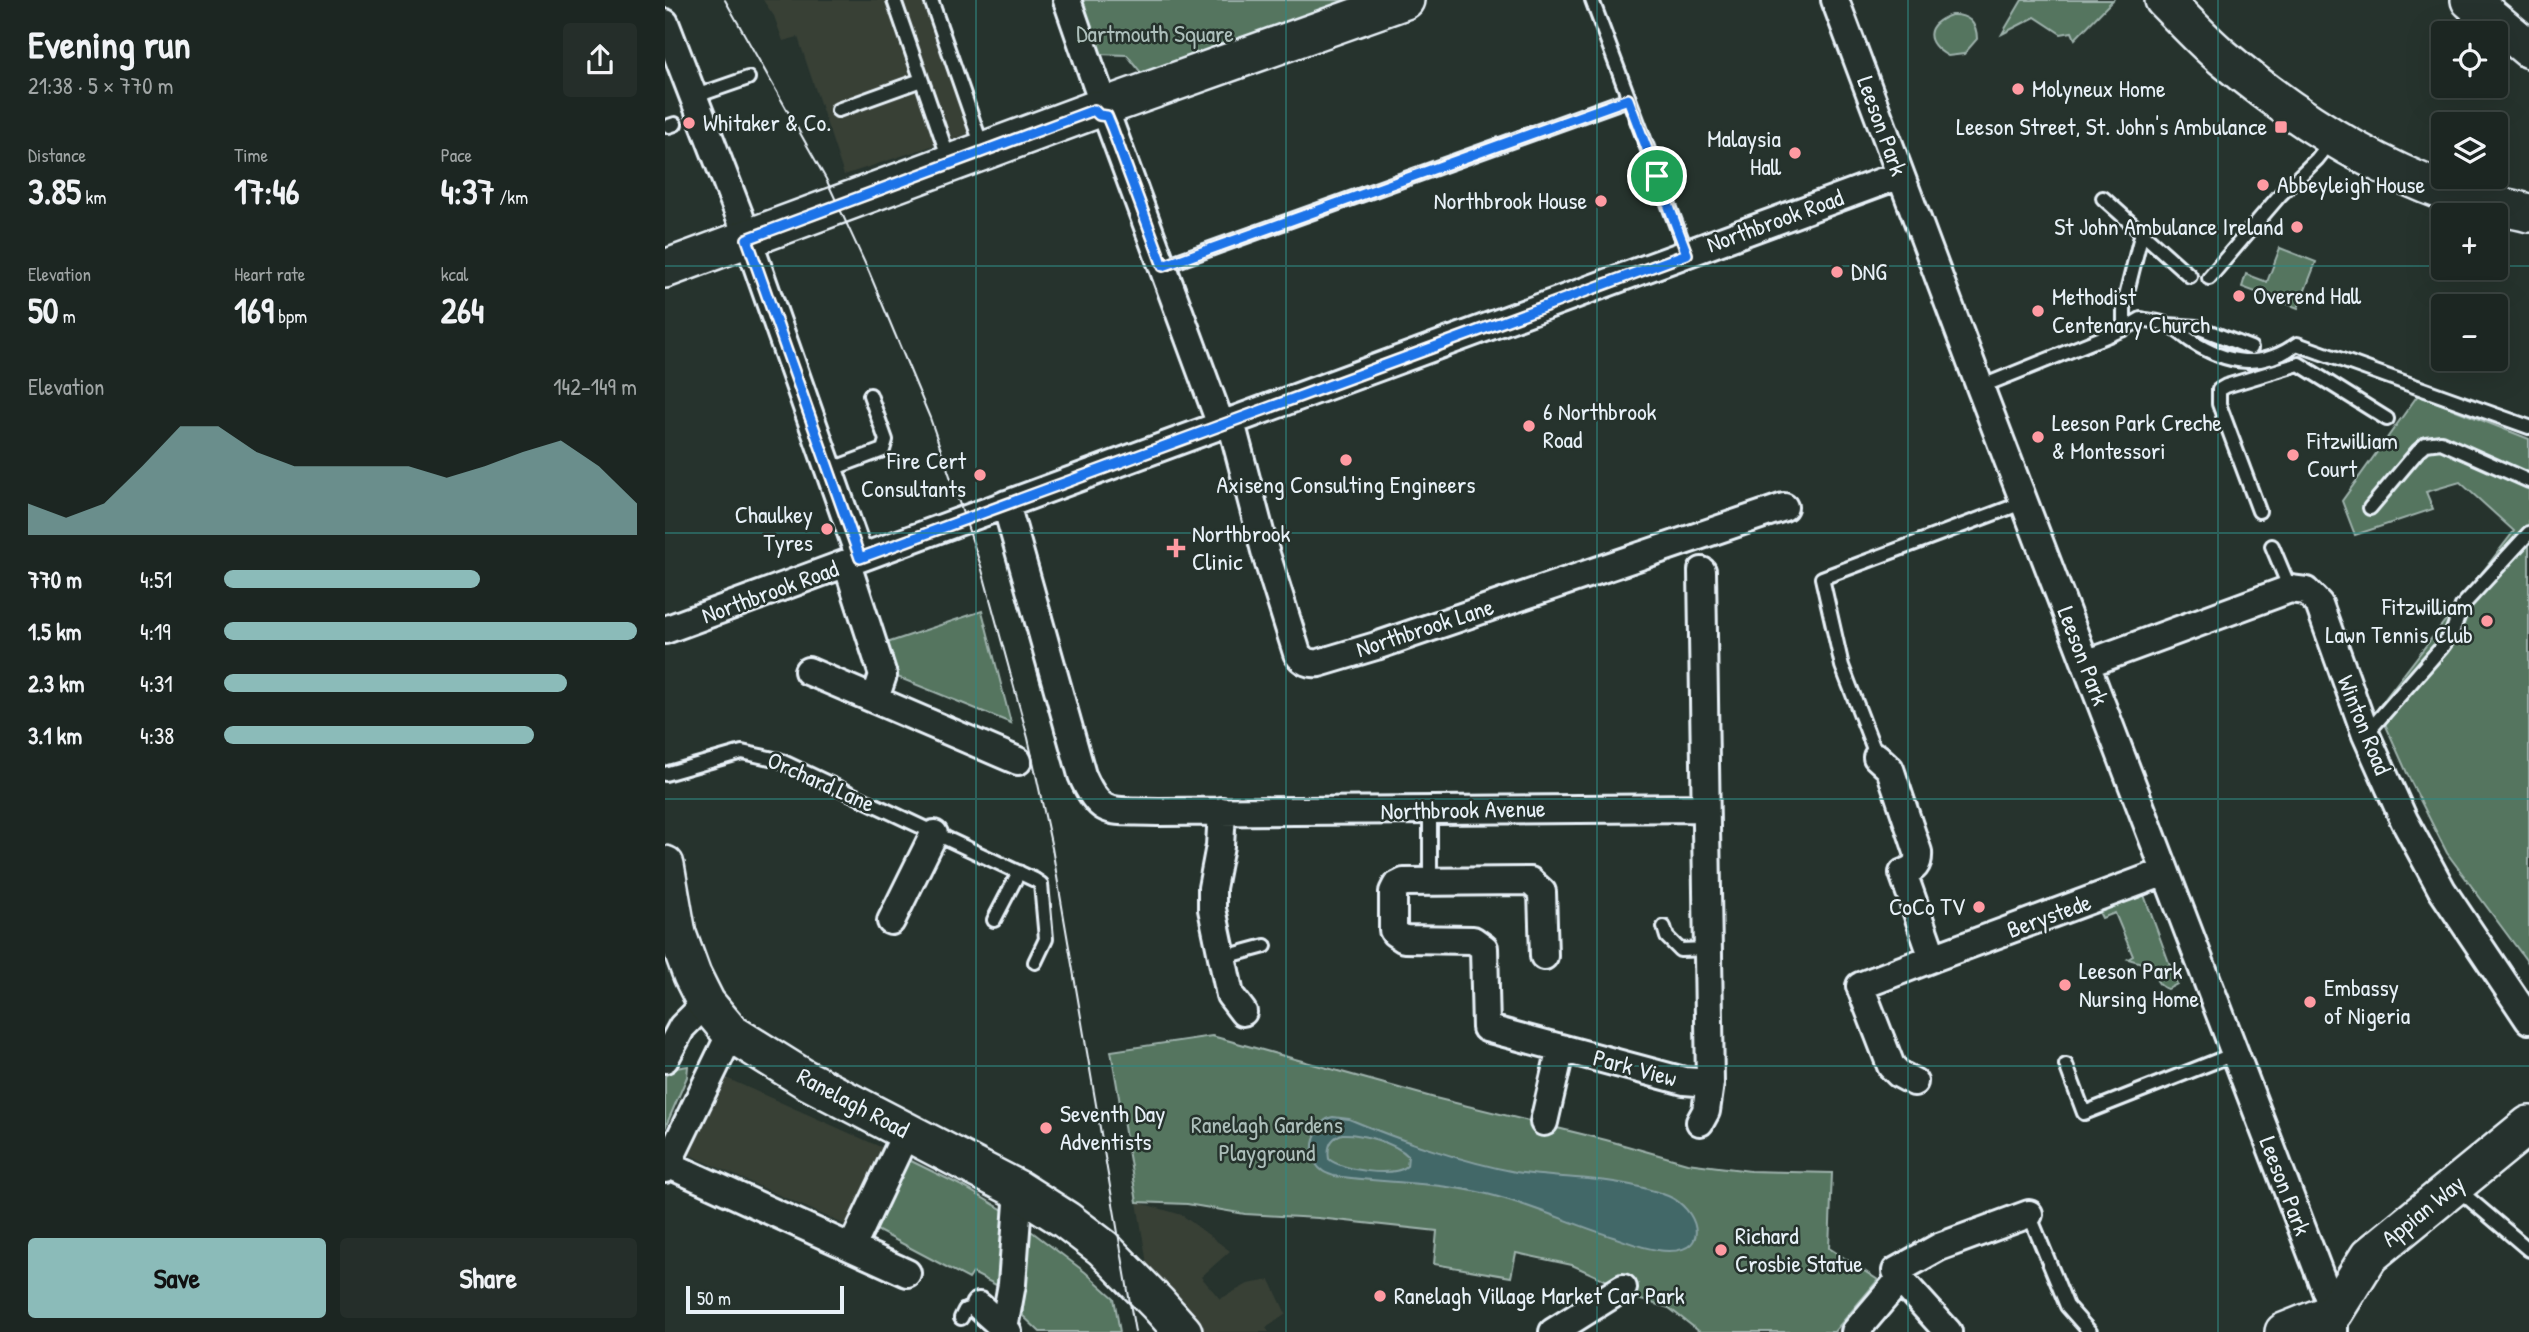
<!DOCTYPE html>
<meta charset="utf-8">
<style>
body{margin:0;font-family:"Patrick Hand",sans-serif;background:#252e2a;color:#f1f3f6;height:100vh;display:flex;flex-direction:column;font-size:26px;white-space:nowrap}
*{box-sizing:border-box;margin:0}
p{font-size:23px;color:#a0a5a5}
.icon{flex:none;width:38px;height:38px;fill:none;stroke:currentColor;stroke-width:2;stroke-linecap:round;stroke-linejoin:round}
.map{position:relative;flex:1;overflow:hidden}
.sheet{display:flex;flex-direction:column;background:#1c2622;width:665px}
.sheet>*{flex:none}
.controls{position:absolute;left:1766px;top:21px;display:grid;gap:14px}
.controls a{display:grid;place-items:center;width:77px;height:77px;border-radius:7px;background:#1c2622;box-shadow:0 7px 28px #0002,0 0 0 2px #3a4340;font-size:35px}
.scale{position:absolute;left:21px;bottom:18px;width:158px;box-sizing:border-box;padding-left:7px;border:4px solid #e8f1f8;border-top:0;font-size:19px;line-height:24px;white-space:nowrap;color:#e8f1f8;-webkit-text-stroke:5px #26332d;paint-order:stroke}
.pin{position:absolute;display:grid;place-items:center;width:60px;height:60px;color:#fff;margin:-30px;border:4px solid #fff;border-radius:50%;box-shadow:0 2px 7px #0007}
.round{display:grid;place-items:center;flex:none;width:74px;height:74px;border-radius:7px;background:#252e2a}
.head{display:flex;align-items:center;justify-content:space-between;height:119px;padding:0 28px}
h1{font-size:38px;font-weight:700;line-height:52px}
.stats{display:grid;grid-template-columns:repeat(3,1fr);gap:10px;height:119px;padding:7px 28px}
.stats div{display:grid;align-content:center}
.stats b{font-size:35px;font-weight:700}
.stats small{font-size:19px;font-weight:400}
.stats p{font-size:19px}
.chart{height:196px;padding:14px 28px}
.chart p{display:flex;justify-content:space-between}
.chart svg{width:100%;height:126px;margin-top:7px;fill:#8bbbb9;opacity:.7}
.action{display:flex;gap:14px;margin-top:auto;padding:14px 28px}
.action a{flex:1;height:80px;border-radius:7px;background:#8bbbb9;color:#111;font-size:28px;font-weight:700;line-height:80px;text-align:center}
.action a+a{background:#252e2a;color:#f1f3f6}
ul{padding:0 28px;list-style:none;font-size:23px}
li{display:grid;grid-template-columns:112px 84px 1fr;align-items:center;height:52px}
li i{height:18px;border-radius:9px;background:#8bbbb9}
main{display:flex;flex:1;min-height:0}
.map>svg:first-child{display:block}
.built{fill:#384036}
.green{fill:#54745f;stroke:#9eb2ac;stroke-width:2}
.water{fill:#436867;stroke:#859fa1;stroke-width:2;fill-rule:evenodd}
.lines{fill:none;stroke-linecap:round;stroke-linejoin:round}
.lane-casing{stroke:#e8f1f8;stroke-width:18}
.street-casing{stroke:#e8f1f8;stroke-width:32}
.secondary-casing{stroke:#e8f1f8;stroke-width:42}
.lane{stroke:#26332d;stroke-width:12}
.street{stroke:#26332d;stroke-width:26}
.secondary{stroke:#26332d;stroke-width:37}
.tram{stroke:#e8f1f8;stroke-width:2}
.route-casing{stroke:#fff;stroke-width:14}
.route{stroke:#1a73e8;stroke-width:9}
.grid{fill:none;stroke:#308883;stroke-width:2;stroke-opacity:0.55}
.poi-dot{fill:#ff9aa2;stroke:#26332d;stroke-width:2.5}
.labels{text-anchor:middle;stroke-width:5;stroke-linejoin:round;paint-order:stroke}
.park-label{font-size:24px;fill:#adbfbb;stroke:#26332d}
.poi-label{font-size:24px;fill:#e8f1f8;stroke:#26332d;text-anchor:start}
.street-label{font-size:24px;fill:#e8f1f8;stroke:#26332d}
</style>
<main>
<section class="sheet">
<div class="head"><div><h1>Evening run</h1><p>21:38 · 5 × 770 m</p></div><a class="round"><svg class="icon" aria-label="share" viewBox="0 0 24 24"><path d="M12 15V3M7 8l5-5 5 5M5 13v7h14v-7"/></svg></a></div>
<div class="stats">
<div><p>Distance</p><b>3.85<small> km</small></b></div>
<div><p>Time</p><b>17:46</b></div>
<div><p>Pace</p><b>4:37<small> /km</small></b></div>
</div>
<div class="stats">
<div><p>Elevation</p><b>50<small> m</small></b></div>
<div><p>Heart rate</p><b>169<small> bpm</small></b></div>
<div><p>kcal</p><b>264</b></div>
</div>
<div class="chart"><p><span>Elevation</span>142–149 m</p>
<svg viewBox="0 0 160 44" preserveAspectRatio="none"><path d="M0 44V33L10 38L20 33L30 20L40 6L50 6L60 15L70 20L80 20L90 20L100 20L110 24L120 20L130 15L140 11L150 20L160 33V44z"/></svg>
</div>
<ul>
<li><b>770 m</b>4:51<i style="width:62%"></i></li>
<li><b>1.5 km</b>4:19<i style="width:100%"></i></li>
<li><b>2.3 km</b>4:31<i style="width:83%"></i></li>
<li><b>3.1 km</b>4:38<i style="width:75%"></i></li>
</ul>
<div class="action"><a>Save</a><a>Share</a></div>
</section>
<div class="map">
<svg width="1864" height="1332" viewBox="0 0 1864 1332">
<rect width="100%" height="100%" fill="#26332d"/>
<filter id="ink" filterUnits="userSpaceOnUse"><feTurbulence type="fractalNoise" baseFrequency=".0143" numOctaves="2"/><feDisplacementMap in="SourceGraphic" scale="14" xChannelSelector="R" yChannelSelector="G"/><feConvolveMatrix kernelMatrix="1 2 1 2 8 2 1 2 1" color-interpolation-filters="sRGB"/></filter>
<g filter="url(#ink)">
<path class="built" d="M98,0H258L306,133L179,175L133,37L118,41L109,16Z
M59,1077L220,1149L185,1227L25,1155Z
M472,1202L517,1215L565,1251L536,1277L555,1299L583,1284L605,1280L621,1314L601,1328L604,1332H493Z"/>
<path class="green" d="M414,0H686L478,75L462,55L433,54Z
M1357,0H1448L1410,39L1407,32L1396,34L1370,17L1337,34Z
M1286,15C1302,14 1312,22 1312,39L1299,54L1283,56C1259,42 1259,25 1286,15Z
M1615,248L1651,262L1633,308L1577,287L1581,274L1602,282Z
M1753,395L1864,439V964L1782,853L1746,782L1713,708L1849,531L1795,482L1761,492L1768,509L1690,535L1677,501Z
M317,611L346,723L230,676L219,644Z
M1479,895L1512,984L1503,989C1491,986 1490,974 1484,965L1463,959L1468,956L1450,913L1437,918L1434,912Z
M547,1036L770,1098L941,1140L1022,1163L1085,1171L1167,1173L1164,1248L1213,1280L1169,1332H1035L1004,1308L965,1297L958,1288L907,1265L851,1253L846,1277L769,1264L772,1231L653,1218L580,1214L522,1204L472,1202L446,1051Z
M23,1066L22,1077L0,1128V1076L11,1068Z
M236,1156L301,1188L338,1210L340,1215L341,1290L308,1273L304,1279L204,1226Z
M358,1225L420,1272L449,1298L455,1332H375L358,1316Z"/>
<path class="water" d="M668,1117L684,1119C734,1140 798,1162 851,1172C901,1180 955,1176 1003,1196C1032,1208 1047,1251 1004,1251C986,1251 965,1243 948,1237C907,1224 864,1204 822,1194C772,1182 720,1183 669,1176C661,1173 655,1171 651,1164C643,1148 651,1120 668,1117ZM677,1134C695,1133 731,1143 743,1156L742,1166C729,1178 676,1170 664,1159C662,1147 666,1138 677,1134Z"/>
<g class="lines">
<defs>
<path id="lane" d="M229,0L285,162
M266,0L318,149
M927,0L1022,254
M1795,33L1809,9
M28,97L83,78
M173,110L256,80
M4,126L10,124
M1438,198L1525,276
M498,266L963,99
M1544,278L1615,195L1652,159L1667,140
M1503,325L1532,327L1586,348
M1459,329V304L1477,232
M1315,387L1459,329L1476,319C1484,321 1495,321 1503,325C1511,328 1518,336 1526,341C1562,364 1596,370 1632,344L1864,427
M164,470L218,450L221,440L205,395
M1705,508L1753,451L1761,444L1776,442L1864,481
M1594,511L1554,404V390L1561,386L1634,364L1722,419
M1607,546L1625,589
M1701,734L1777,647L1787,633L1797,606L1864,533
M1212,757L1177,666L1157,578L1360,502
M0,774L77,752L114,760L370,880L376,884L381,939L370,962
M765,811V881
M329,920L354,872
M999,927L1002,937L1015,950L1043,949
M556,958L600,946
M1401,1065L1419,1113L1569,1054
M1794,1188L1802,1197L1864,1250
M1364,1214L1402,1306L1425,1332
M296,1318L300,1310L314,1306"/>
<path id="street" d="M402,0L435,95
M1170,0L1315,387L1669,1312V1332
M0,23L75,217L195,558
M442,116L556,425
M566,422L600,551L632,653C638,662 644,664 654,663L711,646L1119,507
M341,504L417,775C437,821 449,809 493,812L1040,808
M182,564L218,675L210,699
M0,630L1235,175
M1421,664L1625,589L1641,591L1654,604L1701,735L1739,820L1777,890L1864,1020
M143,671L353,761
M1212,757L1225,769L1253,852C1254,865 1249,869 1238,873L1268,958L1500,872
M557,811L555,846L547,888V909L565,995L578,1012
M226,921L269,834
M879,956L877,892L865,881L739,882L731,886L728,892V930L730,933L739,939L808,940L819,948L821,1028L1019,1081L1045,1083
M0,1059L17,1027L41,1003
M1249,1082L1234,1074L1226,1066L1195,986L1268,958
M879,1122L896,1048
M1035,1122L1041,1111L1045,1083L1037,571
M0,1163L242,1273
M0,1169L66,1033
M187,1247L242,1131
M1235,1279L1283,1332
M314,1306L343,1332
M339,1328L347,1284L354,1190
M888,1332L958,1288
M1190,1332L1235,1279L1231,1271L1274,1247L1364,1214"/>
<path id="secondary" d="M1499,0C1518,19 1536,39 1556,56C1622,112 1699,162 1781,192C1807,202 1837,206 1864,213
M1805,0L1864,49
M450,103L740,0
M0,269L429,110
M0,865L12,934L27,975L41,1003L66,1033L140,1079L354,1190L401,1220L438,1248L493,1304L518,1332
M1619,1332L1669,1312L1704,1256L1864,1125"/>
</defs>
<use href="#lane" class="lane-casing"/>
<use href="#street" class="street-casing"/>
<use href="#secondary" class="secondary-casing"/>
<use href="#lane" class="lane"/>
<use href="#street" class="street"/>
<use href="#secondary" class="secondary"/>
<path class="tram" d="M60,0L161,179L204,272L265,418L316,566L363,738L387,848L470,1332"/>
</g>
</g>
<g class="lines" filter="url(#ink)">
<defs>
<path id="route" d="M963,99L1022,254L195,558L82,239L429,110L434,115L442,116L447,128L498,266Z"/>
</defs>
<use href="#route" class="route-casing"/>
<use href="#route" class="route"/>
</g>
<path class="grid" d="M311,0V1332M621,0V1332M932,0V1332M1243,0V1332M1553,0V1332M0,266H1778M1830,266H1864M0,533H1864M0,799H1864M0,1066H1864"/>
<g class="poi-dot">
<circle cx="1353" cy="89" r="7"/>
<circle cx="24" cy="123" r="7"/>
<rect x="1609" y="120" width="14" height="14" rx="3.5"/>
<circle cx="1130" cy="153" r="7"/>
<circle cx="1598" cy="185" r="7"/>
<circle cx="936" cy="201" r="7"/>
<circle cx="1632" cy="227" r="7"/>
<circle cx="1172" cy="272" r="7"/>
<circle cx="1574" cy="296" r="7"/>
<circle cx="1373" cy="311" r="7"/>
<circle cx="864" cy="426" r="7"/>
<circle cx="1373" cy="437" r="7"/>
<circle cx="1628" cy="455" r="7"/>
<circle cx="681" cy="460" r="7"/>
<circle cx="315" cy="475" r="7"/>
<circle cx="162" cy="529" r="7"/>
<path d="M507.5 537.5h7v7h7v7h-7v7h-7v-7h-7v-7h7z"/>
<circle cx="1822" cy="621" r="7"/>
<circle cx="1314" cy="907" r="7"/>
<circle cx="1400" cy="985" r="7"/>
<circle cx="1645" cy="1002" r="7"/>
<circle cx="381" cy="1128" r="7"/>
<circle cx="1056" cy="1250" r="7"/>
<circle cx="715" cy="1296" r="7"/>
</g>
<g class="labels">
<g class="park-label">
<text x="490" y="42">Dartmouth Square</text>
<text x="602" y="1133">Ranelagh Gardens<tspan x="602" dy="28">Playground</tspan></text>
</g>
<g class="poi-label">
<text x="1367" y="97">Molyneux Home</text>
<text x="38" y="131">Whitaker &amp; Co.</text>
<text x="1602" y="135" text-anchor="end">Leeson Street, St. John's Ambulance</text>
<text x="1116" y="147" text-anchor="end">Malaysia<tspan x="1116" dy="28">Hall</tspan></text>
<text x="1612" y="193">Abbeyleigh House</text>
<text x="922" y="209" text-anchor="end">Northbrook House</text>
<text x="1618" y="235" text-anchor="end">St John Ambulance Ireland</text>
<text x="1186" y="280">DNG</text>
<text x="1588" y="304">Overend Hall</text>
<text x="1387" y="305">Methodist<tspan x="1387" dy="28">Centenary Church</tspan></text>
<text x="878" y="420">6 Northbrook<tspan x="878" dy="28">Road</tspan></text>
<text x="1387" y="431">Leeson Park Creche<tspan x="1387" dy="28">&amp; Montessori</tspan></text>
<text x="1642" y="449">Fitzwilliam<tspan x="1642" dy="28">Court</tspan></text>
<text x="301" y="469" text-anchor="end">Fire Cert<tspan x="301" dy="28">Consultants</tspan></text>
<text x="681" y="493" text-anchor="middle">Axiseng Consulting Engineers</text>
<text x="148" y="523" text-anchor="end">Chaulkey<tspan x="148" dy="28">Tyres</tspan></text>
<text x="527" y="542">Northbrook<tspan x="527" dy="28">Clinic</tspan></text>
<text x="1808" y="615" text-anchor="end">Fitzwilliam<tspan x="1808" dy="28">Lawn Tennis Club</tspan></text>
<text x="1300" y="915" text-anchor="end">CoCo TV</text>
<text x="1414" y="979">Leeson Park<tspan x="1414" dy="28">Nursing Home</tspan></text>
<text x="1659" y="996">Embassy<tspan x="1659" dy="28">of Nigeria</tspan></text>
<text x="395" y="1122">Seventh Day<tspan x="395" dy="28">Adventists</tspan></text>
<text x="1070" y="1244">Richard<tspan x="1070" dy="28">Crosbie Statue</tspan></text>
<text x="729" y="1304">Ranelagh Village Market Car Park</text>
</g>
<g class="street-label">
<text transform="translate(1217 126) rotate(70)" y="8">Leeson Park</text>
<text transform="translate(1110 221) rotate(-20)" y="8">Northbrook Road</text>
<text transform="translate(105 592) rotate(-20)" y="8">Northbrook Road</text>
<text transform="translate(760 628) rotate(-18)" y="8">Northbrook Lane</text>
<text transform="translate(1418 656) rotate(69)" y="8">Leeson Park</text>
<text transform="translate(1699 725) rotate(68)" y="8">Winton Road</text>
<text transform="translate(156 782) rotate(24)" y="8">Orchard Lane</text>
<text transform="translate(798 810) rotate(-1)" y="8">Northbrook Avenue</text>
<text transform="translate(1384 916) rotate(-20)" y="8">Berystede</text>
<text transform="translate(970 1068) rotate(15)" y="8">Park View</text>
<text transform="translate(188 1103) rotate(28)" y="8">Ranelagh Road</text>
<text transform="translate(1620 1186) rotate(69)" y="8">Leeson Park</text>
<text transform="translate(1758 1211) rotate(-39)" y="8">Appian Way</text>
</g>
</g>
</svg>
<div class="controls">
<a><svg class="icon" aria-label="locate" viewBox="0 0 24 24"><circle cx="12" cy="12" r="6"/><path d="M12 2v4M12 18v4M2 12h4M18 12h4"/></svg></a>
<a><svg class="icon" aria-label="layers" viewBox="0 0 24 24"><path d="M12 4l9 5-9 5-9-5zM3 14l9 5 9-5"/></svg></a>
<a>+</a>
<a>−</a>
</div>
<div class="scale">50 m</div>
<div class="pin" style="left:992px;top:176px;background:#1e9e55"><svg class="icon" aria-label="arrive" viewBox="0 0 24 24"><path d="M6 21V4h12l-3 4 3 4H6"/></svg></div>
</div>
</main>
